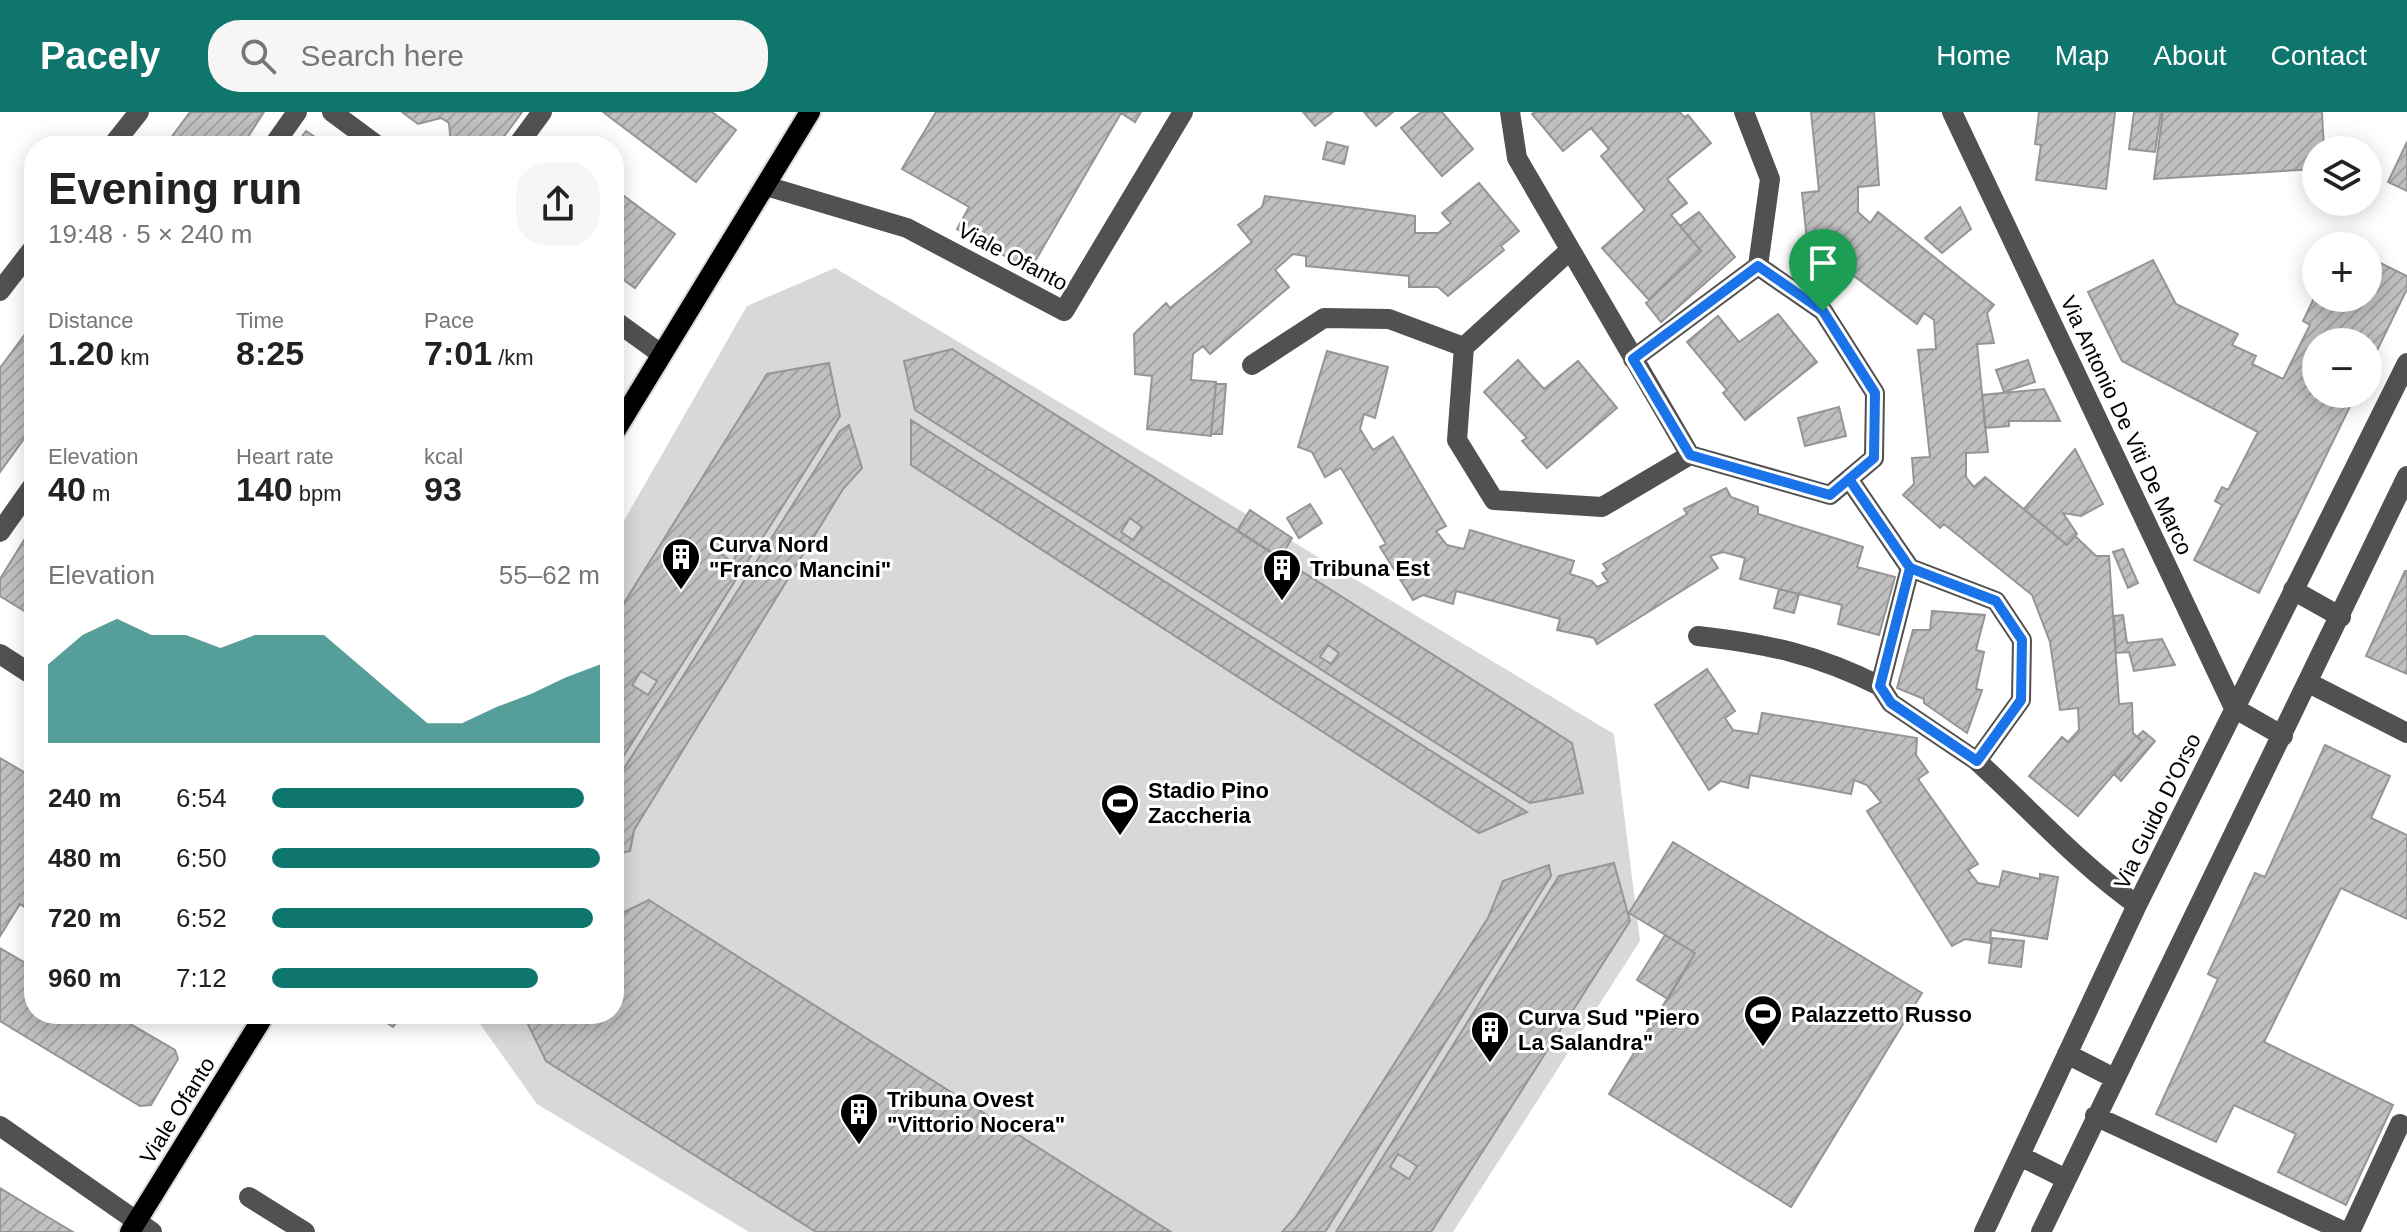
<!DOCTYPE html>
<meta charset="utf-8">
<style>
body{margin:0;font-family:Arial,sans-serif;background:#f6f6f6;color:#222;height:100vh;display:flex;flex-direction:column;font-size:30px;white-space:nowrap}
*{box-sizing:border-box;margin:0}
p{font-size:26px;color:#767676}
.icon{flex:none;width:44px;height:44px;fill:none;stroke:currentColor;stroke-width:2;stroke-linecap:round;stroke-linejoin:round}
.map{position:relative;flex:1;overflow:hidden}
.details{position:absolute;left:24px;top:24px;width:600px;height:888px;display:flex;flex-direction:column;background:#fff;border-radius:32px;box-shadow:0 4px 20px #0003}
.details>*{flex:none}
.controls{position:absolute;left:2302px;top:24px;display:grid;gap:16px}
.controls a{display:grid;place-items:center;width:80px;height:80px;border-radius:50%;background:#fff;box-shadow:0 4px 20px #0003;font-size:40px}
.pin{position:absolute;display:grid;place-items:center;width:68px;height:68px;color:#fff;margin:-82px -34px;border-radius:50% 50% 50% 0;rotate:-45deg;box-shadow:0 0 8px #0007}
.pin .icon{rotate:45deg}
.round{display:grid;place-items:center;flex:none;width:84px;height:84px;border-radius:32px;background:#f6f6f6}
.overview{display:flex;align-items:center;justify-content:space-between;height:136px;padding:0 24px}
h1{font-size:44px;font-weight:700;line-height:60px}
.metrics{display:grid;grid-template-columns:repeat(3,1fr);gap:12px;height:136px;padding:8px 24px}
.metrics div{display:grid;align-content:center}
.metrics b{font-size:34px;font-weight:700}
.metrics small{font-size:22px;font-weight:400}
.metrics p{font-size:22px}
.chart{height:224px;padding:16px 24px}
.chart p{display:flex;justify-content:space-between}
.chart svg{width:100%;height:144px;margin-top:8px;fill:#0f766e;opacity:.7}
ul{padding:0 24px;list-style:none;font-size:26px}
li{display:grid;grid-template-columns:128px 96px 1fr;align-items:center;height:60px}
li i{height:20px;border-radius:10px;background:#0f766e}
header{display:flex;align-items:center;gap:48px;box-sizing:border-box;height:112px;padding:0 40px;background:#0f766e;color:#fff}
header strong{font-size:38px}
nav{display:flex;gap:44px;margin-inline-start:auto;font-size:28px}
.search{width:560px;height:72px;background:#f6f6f6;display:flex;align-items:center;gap:20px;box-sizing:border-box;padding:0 28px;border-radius:32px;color:#767676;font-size:30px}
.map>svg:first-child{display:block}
.green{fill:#d8d8d8}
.building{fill:url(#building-hatch);stroke:#959595;stroke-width:2;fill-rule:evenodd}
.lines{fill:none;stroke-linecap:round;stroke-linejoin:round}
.major-casing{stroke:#dbdbdb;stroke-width:24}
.minor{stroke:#515151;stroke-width:20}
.major{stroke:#000;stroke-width:20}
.route-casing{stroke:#fff;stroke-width:16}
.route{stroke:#1a73e8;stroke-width:10}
.labels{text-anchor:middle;stroke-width:6;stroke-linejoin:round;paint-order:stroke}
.street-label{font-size:22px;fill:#000;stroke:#fff}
.poi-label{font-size:22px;font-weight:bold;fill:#000;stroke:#fff;text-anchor:start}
</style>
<header>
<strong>Pacely</strong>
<div class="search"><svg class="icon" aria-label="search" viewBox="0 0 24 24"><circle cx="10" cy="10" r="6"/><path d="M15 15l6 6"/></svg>Search here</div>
<nav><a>Home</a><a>Map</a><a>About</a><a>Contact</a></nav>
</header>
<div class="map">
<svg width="2407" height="1120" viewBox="0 0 2407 1120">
<defs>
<pattern id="building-hatch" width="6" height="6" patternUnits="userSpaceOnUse" patternTransform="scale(2)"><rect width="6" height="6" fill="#c0c0c0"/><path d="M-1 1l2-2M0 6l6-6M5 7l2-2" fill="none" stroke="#a3a3a3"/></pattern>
</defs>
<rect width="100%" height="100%" fill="#fff"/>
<path class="green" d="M835,156L1614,622L1640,829L1453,1120H749L537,992L473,902H614V426L747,194Z"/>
<path class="building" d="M190,0H264L242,34H165Z
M402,0H522L497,34H451L449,11L441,6L418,12Z
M603,0H712L736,18L696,70Z
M936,0H1141L1135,10L1121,1L1030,158L957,117L969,95L902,57Z
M1303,0H1333L1315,14Z
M1364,0H1393L1376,14Z
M1421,0H1442L1473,37L1442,64L1401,16Z
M1535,0H1680L1684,5L1688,3L1711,31L1667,67L1687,91L1671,103L1701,139L1649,188L1602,136L1645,98L1601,44L1609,37L1591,16L1563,39L1532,2Z
M1811,0H1874L1879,73L1858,75V100L1870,111L1878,100L1994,193L1987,201L1994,231L1977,232L1988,340L1966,341V365L1974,375L1985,365L2067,433L2075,424L2096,444H2109L2119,592L2132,591L2133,621L2142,629L2078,704L2029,664L2062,625L2068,630L2079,618L2078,596L2060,598L2050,530L2032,483L1944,412L1940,416L1903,383L1914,372L1912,346L1930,345L1918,238L1936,237L1934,208L1924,201L1917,212L1807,128L1802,81L1819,79Z
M2039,0H2115L2106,77L2036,68L2041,33L2035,32Z
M2134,0H2161L2155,40L2129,37Z
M2163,0H2322L2324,38H2316V57L2154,67Z
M306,19L315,25L327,34H295Z
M1327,30L1348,35L1344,52L1323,47Z
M2407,30V79L2388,70Z
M614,71L622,77L620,81L675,122L635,176L614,161Z
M1479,71L1519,119L1501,134L1504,138L1448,184L1438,175H1409V164L1306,154V144L1293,142L1275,158L1289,175L1210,242L1203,234L1193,242L1191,268L1216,270L1211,324L1147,317L1152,264L1135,262L1134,222L1166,191L1170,196L1252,130L1238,113L1262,95L1265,84L1415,104V121H1438L1451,111L1442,101Z
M1960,95L1971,117L1942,141L1925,126Z
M1699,100L1735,145L1661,210L1646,191L1701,139L1680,114Z
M2368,145L2407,164V177L2368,257V230H2316V282H2356L2259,481L2194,448L2222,393L2215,389L2222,375L2228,378L2258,320L2122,249L2088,180L2153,148L2176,192L2238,222L2232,233L2256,244L2252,252L2283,267L2310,213L2303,209L2316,182V186H2368Z
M1778,202L1817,250L1745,308L1723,281L1727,278L1687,230L1718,204L1739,230Z
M34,210V313L0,360V256Z
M952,237L1572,631L1583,681L1530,691L915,298L904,249ZM1130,406L1142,415L1133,428L1121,420ZM1328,533L1339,541L1331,552L1320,545Z
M1327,239L1388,255L1375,306L1364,302L1360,317L1373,338L1393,325L1446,414L1436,419L1447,433L1464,437L1470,418L1574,449L1570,462L1592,469L1597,475L1608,470L1602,461L1607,458L1603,452L1687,402L1684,397L1726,376L1731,385L1758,395V402L1863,435L1857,455L1895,465L1879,523L1838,512L1842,493L1740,467L1745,446L1723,440L1710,444L1718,456L1597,532L1594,526L1557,518L1560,507L1456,479L1453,492L1423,483L1413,488L1380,435L1386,432L1341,356L1325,365L1312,340L1298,335Z
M1518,248L1544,277L1578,249L1617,296L1547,356L1522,329L1527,326L1484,280Z
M2028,248L2035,270L2004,280L1996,258Z
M829,251L840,304L614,659V507L767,262ZM728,427L741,436L732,450L719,440ZM641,559L657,569L648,583L632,573Z
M1216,272H1226L1222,322H1211Z
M2044,277L2060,309H2009V314L1985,316L1982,283Z
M1839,295L1846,324L1805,334L1798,306Z
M911,308L1527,700L1479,721L911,353Z
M849,313L862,356L843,377L634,718L630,739L614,743V672L840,319Z
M2075,337L2103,392L2081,404L2063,401L2077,422L2067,433L2024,397Z
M1310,392L1322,411L1299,426L1287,406Z
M1250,398L1292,426L1280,446L1237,419Z
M34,412V505L0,484V467Z
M2123,437L2138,471L2128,476L2113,440Z
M2405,459H2407V562L2366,544Z
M1779,477L1799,482L1794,501L1774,496Z
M1932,499L1985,503L1976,538L1984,540L1976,577L1982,578L1967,621L1924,591V587L1897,576L1913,518H1930Z
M2123,503L2127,531L2162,527L2175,553L2134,559L2129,540L2116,541L2114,504Z
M1707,557L1735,599L1725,606L1733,618L1758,622L1762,601L1917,626L1916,643L1928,660L1918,667L1978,752L1968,758L1978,771L1999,775L2003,759L2040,767V762L2058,765L2047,827L1991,818L1990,831L1965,827L1952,834L1867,699L1881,690L1867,673L1854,668L1851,682L1750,663L1748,676L1721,669L1709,678L1655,593Z
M2143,619L2155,629L2121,669L2114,662L2142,629L2137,625Z
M2325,633L2390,664L2371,706L2407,723V807L2341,776L2264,930L2393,993L2346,1093L2278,1060L2296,1022L2234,993L2216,1030L2156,1002L2218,867L2208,862L2255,761L2265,765Z
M0,646L34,666V802L20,792L0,824Z
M1673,730L1922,881L1791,1095L1609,982L1695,841L1629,801Z
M1614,751L1630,809L1431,1120H1336L1559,764ZM1483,907L1503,919L1494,932L1474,920ZM1398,1042L1417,1054L1409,1067L1390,1055Z
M1549,753L1551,764L1325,1120H1282L1295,1106L1488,806L1503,769Z
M649,788L1171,1120H816L546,949L523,902H614V805Z
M1665,823L1695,841L1668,887L1637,868Z
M1992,826L2024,829L2021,855L1989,851Z
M0,836L34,856V902H113L175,938L178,947L151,993L140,994L0,909Z
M374,902H403L393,915Z
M0,1076L46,1104L73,1120H0Z"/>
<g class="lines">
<defs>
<path id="major" d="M614,321L810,0
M130,1120L265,902"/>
</defs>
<use href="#major" class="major-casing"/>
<path class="minor" d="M332,0L378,34
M1510,0L1517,46L1690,343L1602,395L1494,388L1457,328L1464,235L1569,139
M1744,0L1770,67L1758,154
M1952,0L2234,596L2283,624
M112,34L139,0
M273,34L297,0
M517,34L542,0
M766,74L907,116L1064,199L1183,0
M0,179L34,135
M614,208L661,242
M1633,247L1758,154L1823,199L1875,281L1874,346L1830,383L1690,343
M1252,253L1324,206L1389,207L1464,235
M1849,367L1910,456L1996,489L2022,528L2021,588L1977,649L1891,591L1880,574L1910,456
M0,420L34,372
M2293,478L2341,505
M1698,524C1768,532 1816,542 1880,574
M0,542L34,564
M2309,571L2407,621
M1977,649C2030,697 2079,752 2137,793
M2067,942L2114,966
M2095,1004L2345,1120
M0,1014L152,1120
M2020,1044L2066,1067
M249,1085L305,1120
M1984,1120L2137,793L2407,251
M2041,1120L2407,364
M2350,1120L2400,1012"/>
<use href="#major" class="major"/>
</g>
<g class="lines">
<defs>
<path id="route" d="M1823,199L1758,154L1633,247L1690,343L1830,383L1849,367L1910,456L1880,574L1891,591L1977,649L2021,588L2022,528L1996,489L1910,456L1849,367L1874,346L1875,281L1823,199"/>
</defs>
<use href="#route" class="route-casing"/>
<use href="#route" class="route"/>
</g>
<defs>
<symbol id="building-pin" viewBox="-11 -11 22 30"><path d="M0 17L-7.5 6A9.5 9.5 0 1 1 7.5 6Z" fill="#000" stroke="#fff"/><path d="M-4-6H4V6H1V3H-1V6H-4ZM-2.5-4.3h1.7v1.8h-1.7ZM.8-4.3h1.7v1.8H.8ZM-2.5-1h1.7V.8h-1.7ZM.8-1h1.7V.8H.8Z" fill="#fff"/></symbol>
<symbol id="stadium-pin" viewBox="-11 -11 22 30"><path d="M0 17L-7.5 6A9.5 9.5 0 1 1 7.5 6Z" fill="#000" stroke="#fff"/><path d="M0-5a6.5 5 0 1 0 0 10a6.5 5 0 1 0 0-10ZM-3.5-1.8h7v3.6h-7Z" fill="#fff"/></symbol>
</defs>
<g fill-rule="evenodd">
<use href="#building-pin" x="659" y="423" width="44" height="60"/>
<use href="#building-pin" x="1260" y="434" width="44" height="60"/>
<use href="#stadium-pin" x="1098" y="669" width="44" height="60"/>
<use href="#stadium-pin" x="1741" y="880" width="44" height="60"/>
<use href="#building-pin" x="1468" y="896" width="44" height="60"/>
<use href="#building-pin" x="837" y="978" width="44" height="60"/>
</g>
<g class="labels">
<g class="street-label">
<text transform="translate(1013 144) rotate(28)" y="8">Viale Ofanto</text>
<text transform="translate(2127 313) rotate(65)" y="8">Via Antonio De Viti De Marco</text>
<text transform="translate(2157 699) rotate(-64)" y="8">Via Guido D'Orso</text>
<text transform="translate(177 998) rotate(-58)" y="8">Viale Ofanto</text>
</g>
<g class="poi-label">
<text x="709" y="440">Curva Nord<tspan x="709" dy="25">"Franco Mancini"</tspan></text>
<text x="1310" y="464">Tribuna Est</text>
<text x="1148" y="686">Stadio Pino<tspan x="1148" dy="25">Zaccheria</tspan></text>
<text x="1791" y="910">Palazzetto Russo</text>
<text x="1518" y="913">Curva Sud "Piero<tspan x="1518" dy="25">La Salandra"</tspan></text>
<text x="887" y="995">Tribuna Ovest<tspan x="887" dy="25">"Vittorio Nocera"</tspan></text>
</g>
</g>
</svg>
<div class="controls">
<a><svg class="icon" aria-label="layers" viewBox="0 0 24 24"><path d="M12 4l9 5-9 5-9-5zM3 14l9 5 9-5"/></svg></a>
<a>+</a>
<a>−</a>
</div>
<div class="pin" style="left:1823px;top:199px;background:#1e9e55"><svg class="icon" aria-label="arrive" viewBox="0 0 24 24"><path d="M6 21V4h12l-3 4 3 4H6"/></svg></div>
<section class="details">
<div class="overview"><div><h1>Evening run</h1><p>19:48 · 5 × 240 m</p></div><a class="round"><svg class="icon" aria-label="share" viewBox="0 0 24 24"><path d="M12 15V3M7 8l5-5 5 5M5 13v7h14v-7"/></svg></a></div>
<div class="metrics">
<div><p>Distance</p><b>1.20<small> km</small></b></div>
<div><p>Time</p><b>8:25</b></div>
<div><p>Pace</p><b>7:01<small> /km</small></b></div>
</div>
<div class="metrics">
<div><p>Elevation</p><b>40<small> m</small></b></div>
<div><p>Heart rate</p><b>140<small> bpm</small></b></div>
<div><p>kcal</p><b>93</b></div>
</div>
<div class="chart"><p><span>Elevation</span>55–62 m</p>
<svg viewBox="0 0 160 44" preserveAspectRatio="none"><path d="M0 44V20L10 11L20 6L30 11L40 11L50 15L60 11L70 11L80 11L90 20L100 29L110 38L120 38L130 33L140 29L150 24L160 20V44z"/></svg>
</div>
<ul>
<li><b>240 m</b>6:54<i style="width:95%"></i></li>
<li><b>480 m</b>6:50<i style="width:100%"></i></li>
<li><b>720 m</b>6:52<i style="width:98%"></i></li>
<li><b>960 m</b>7:12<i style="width:81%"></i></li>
</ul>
</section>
</div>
